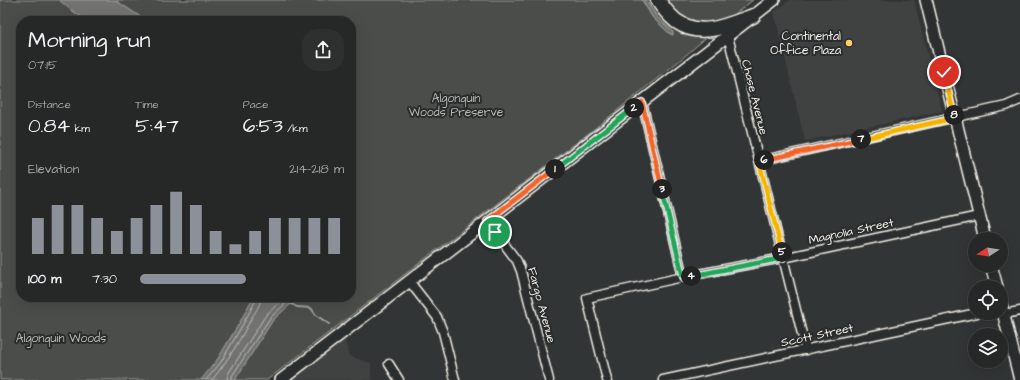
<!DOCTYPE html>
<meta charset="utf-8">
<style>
body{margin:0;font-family:"Architects Daughter",sans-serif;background:#2e3030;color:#f1f3f6;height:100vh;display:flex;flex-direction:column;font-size:15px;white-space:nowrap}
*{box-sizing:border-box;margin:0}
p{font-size:13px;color:#a4a6a8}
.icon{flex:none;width:22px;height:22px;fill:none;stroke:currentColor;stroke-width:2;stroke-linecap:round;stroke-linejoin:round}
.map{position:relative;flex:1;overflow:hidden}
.sheet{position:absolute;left:16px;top:16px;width:340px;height:286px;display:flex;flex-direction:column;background:#262828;border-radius:16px;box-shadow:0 4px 16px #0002,0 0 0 1px #424445}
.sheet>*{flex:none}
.needle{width:26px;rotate:258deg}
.buttons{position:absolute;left:968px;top:232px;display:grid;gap:8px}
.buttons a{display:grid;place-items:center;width:40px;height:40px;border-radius:50%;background:#262828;box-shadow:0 4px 16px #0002,0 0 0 1px #424445;font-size:20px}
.pin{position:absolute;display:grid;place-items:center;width:34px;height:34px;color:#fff;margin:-17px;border:2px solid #fff;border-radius:50%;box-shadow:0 1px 4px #0007}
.km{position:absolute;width:20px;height:20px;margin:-10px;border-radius:50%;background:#222;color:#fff;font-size:11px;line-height:20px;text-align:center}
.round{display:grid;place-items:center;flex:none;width:42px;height:42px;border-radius:16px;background:#2e3030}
.head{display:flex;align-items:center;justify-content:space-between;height:68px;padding:0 12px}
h1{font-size:22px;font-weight:600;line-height:30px}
.figures{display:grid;grid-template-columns:repeat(3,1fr);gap:6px;height:68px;padding:4px 12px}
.figures div{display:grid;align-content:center}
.figures b{font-size:20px;font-weight:600}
.figures small{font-size:11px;font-weight:400}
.figures p{font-size:11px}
.chart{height:112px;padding:8px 12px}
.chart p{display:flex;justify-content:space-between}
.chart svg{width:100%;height:72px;margin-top:4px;stroke:#8c9099;stroke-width:6}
ul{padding:0 12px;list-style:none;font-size:13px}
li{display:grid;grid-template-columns:64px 48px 1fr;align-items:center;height:30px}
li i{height:10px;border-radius:5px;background:#8c9099}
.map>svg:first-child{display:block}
.built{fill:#404242}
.green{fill:#4b4d4c;stroke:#a09f9a;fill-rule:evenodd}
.water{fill:#727370;stroke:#a6a5a0}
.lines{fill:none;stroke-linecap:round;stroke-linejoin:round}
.shore{stroke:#c0bfb8;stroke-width:1}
.stream{stroke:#a6a5a0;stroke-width:2}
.street-casing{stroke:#f4f1e8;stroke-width:11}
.secondary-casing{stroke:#f4f1e8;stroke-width:14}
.highway-casing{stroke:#f4f1e8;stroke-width:17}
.street{stroke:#2a2d2e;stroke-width:8}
.secondary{stroke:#2a2d2e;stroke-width:11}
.highway{stroke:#2a2d2e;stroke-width:14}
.split-1-casing{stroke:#fff;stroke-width:8}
.split-2-casing{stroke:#fff;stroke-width:8}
.split-3-casing{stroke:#fff;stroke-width:8}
.split-4-casing{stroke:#fff;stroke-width:8}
.split-5-casing{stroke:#fff;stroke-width:8}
.split-6-casing{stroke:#fff;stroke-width:8}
.split-7-casing{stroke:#fff;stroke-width:8}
.split-8-casing{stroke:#fff;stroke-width:8}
.split-9-casing{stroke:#fff;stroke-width:8}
.split-1{stroke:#f0652b;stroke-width:5}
.split-2{stroke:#22a559;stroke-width:5}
.split-3{stroke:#f0652b;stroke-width:5}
.split-4{stroke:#22a559;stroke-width:5}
.split-5{stroke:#22a559;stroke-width:5}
.split-6{stroke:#f5b400;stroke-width:5}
.split-7{stroke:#f0652b;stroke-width:5}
.split-8{stroke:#f5b400;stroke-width:5}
.split-9{stroke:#f5b400;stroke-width:5}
.poi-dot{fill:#ffd166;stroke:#2a2d2e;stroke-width:1.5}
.labels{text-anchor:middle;stroke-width:4;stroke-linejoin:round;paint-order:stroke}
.poi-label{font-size:12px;fill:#f4f1e8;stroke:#2a2d2e;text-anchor:end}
.street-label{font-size:12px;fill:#f4f1e8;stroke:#2a2d2e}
.park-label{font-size:12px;fill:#b9b8b1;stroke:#2a2d2e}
</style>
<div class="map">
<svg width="1020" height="380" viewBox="0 0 1020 380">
<rect width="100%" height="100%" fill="#323535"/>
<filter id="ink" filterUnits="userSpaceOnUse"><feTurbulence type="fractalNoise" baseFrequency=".025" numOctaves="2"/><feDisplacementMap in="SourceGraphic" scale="8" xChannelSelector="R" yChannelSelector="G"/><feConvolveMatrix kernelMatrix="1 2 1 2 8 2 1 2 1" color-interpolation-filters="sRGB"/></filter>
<g filter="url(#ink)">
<path class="built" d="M790,0H914L942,111L805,141L774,12Z
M345,339L349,356L371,363V378L373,380H292Z"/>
<path class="green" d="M0,0H642L653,18L673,32L657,17L646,0H651L708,36L679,61L589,133L267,380H0ZM21,21H351V297H21Z
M666,0H753L735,14L726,20L706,26L685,18L675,11Z"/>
<path class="water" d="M59,0H115L147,21H88L71,10Z
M642,0H646L657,17L673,32V35L670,34L653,18Z
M253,297H291L292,303L273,320L235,380H201L217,360L240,322Z"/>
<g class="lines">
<path class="shore" d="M206,380L221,362L243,324L256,300V297
M212,380C228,360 241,339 252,317C256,311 261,304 261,297
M227,380L228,374L266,315L282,300V297
M232,380V376L270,318L287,302V297"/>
<path class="stream" d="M290,303L297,307L311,308L316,315L329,324"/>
<defs>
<path id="street" d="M728,36L806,350
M642,102L683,277
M759,161L1006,106L1020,100
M487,221L517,261L521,271L549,380
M409,281L437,317L443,332L455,380
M1004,314L1020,311
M389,364L399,380
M607,380L587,298L683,277L783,258L979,216
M663,380L977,313"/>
<path id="secondary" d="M926,0L985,239
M991,265L997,287
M1001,304L1020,380
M281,380L774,0"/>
<path id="highway" d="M658,0C663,8 669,15 676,21C701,39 728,25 753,16"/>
</defs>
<use href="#street" class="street-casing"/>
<use href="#secondary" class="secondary-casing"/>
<use href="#highway" class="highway-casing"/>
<use href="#street" class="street"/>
<use href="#secondary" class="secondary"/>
<use href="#highway" class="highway"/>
</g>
</g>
<g class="lines" filter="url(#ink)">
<defs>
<path id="split-1" d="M495,232L487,221L555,169"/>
<path id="split-2" d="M555,169L634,108"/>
<path id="split-3" d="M634,108L642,102L662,189"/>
<path id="split-4" d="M662,189L683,277L691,276"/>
<path id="split-5" d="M691,276L783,258L782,252"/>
<path id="split-6" d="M764,160L759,161L782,252"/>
<path id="split-7" d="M764,160L861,139"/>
<path id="split-8" d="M861,139L955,118L954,115"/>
<path id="split-9" d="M944,72L954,115"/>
</defs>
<use href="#split-1" class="split-1-casing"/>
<use href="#split-2" class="split-2-casing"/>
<use href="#split-3" class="split-3-casing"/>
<use href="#split-4" class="split-4-casing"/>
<use href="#split-5" class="split-5-casing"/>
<use href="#split-6" class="split-6-casing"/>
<use href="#split-7" class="split-7-casing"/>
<use href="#split-8" class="split-8-casing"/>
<use href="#split-9" class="split-9-casing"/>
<use href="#split-1" class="split-1"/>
<use href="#split-2" class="split-2"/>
<use href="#split-3" class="split-3"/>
<use href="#split-4" class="split-4"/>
<use href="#split-5" class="split-5"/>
<use href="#split-6" class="split-6"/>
<use href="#split-7" class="split-7"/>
<use href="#split-8" class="split-8"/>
<use href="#split-9" class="split-9"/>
</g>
<circle class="poi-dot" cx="849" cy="43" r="4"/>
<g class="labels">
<g class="poi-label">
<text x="841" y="40">Continental<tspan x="841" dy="14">Office Plaza</tspan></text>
</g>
<g class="street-label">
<text transform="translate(755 97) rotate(76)" y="4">Chase Avenue</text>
<text transform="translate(851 231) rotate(-12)" y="4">Magnolia Street</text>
<text transform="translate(542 305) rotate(75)" y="4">Fargo Avenue</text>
<text transform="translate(817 335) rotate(-12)" y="4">Scott Street</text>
</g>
<g class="park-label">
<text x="456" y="102">Algonquin<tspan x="456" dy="14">Woods Preserve</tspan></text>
<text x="61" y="342">Algonquin Woods</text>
</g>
</g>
</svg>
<div class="buttons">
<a><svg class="needle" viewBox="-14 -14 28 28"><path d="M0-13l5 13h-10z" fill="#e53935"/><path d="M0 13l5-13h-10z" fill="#a4a6a8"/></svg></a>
<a><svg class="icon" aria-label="locate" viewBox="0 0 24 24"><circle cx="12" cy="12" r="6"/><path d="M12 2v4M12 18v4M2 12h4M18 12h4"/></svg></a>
<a><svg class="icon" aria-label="layers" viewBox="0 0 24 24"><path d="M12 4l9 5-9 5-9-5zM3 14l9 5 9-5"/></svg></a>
</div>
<div class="pin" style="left:495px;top:232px;background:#1e9e55"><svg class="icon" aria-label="arrive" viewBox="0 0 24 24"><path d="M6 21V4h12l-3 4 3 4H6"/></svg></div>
<div class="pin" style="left:944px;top:72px;background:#d93025"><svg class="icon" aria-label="check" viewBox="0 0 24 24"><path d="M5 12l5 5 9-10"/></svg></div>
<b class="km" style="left:555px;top:169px">1</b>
<b class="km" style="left:634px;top:108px">2</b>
<b class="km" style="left:662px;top:189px">3</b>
<b class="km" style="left:691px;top:276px">4</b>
<b class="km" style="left:782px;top:252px">5</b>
<b class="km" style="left:764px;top:160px">6</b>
<b class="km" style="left:861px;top:139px">7</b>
<b class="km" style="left:954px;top:115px">8</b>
<section class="sheet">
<div class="head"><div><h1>Morning run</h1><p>07:15</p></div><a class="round"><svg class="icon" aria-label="share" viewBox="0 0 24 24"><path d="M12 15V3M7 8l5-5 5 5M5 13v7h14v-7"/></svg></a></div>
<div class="figures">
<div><p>Distance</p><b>0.84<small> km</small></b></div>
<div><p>Time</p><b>5:47</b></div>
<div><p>Pace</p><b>6:53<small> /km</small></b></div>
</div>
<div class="chart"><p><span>Elevation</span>214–218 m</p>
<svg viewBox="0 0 160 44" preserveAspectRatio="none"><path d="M5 44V22M15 44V14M25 44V14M35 44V22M45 44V30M55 44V22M65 44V14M75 44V6M85 44V14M95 44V30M105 44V38M115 44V30M125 44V22M135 44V22M145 44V22M155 44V22"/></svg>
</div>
<ul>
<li><b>100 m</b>7:30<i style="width:52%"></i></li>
</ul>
</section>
</div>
